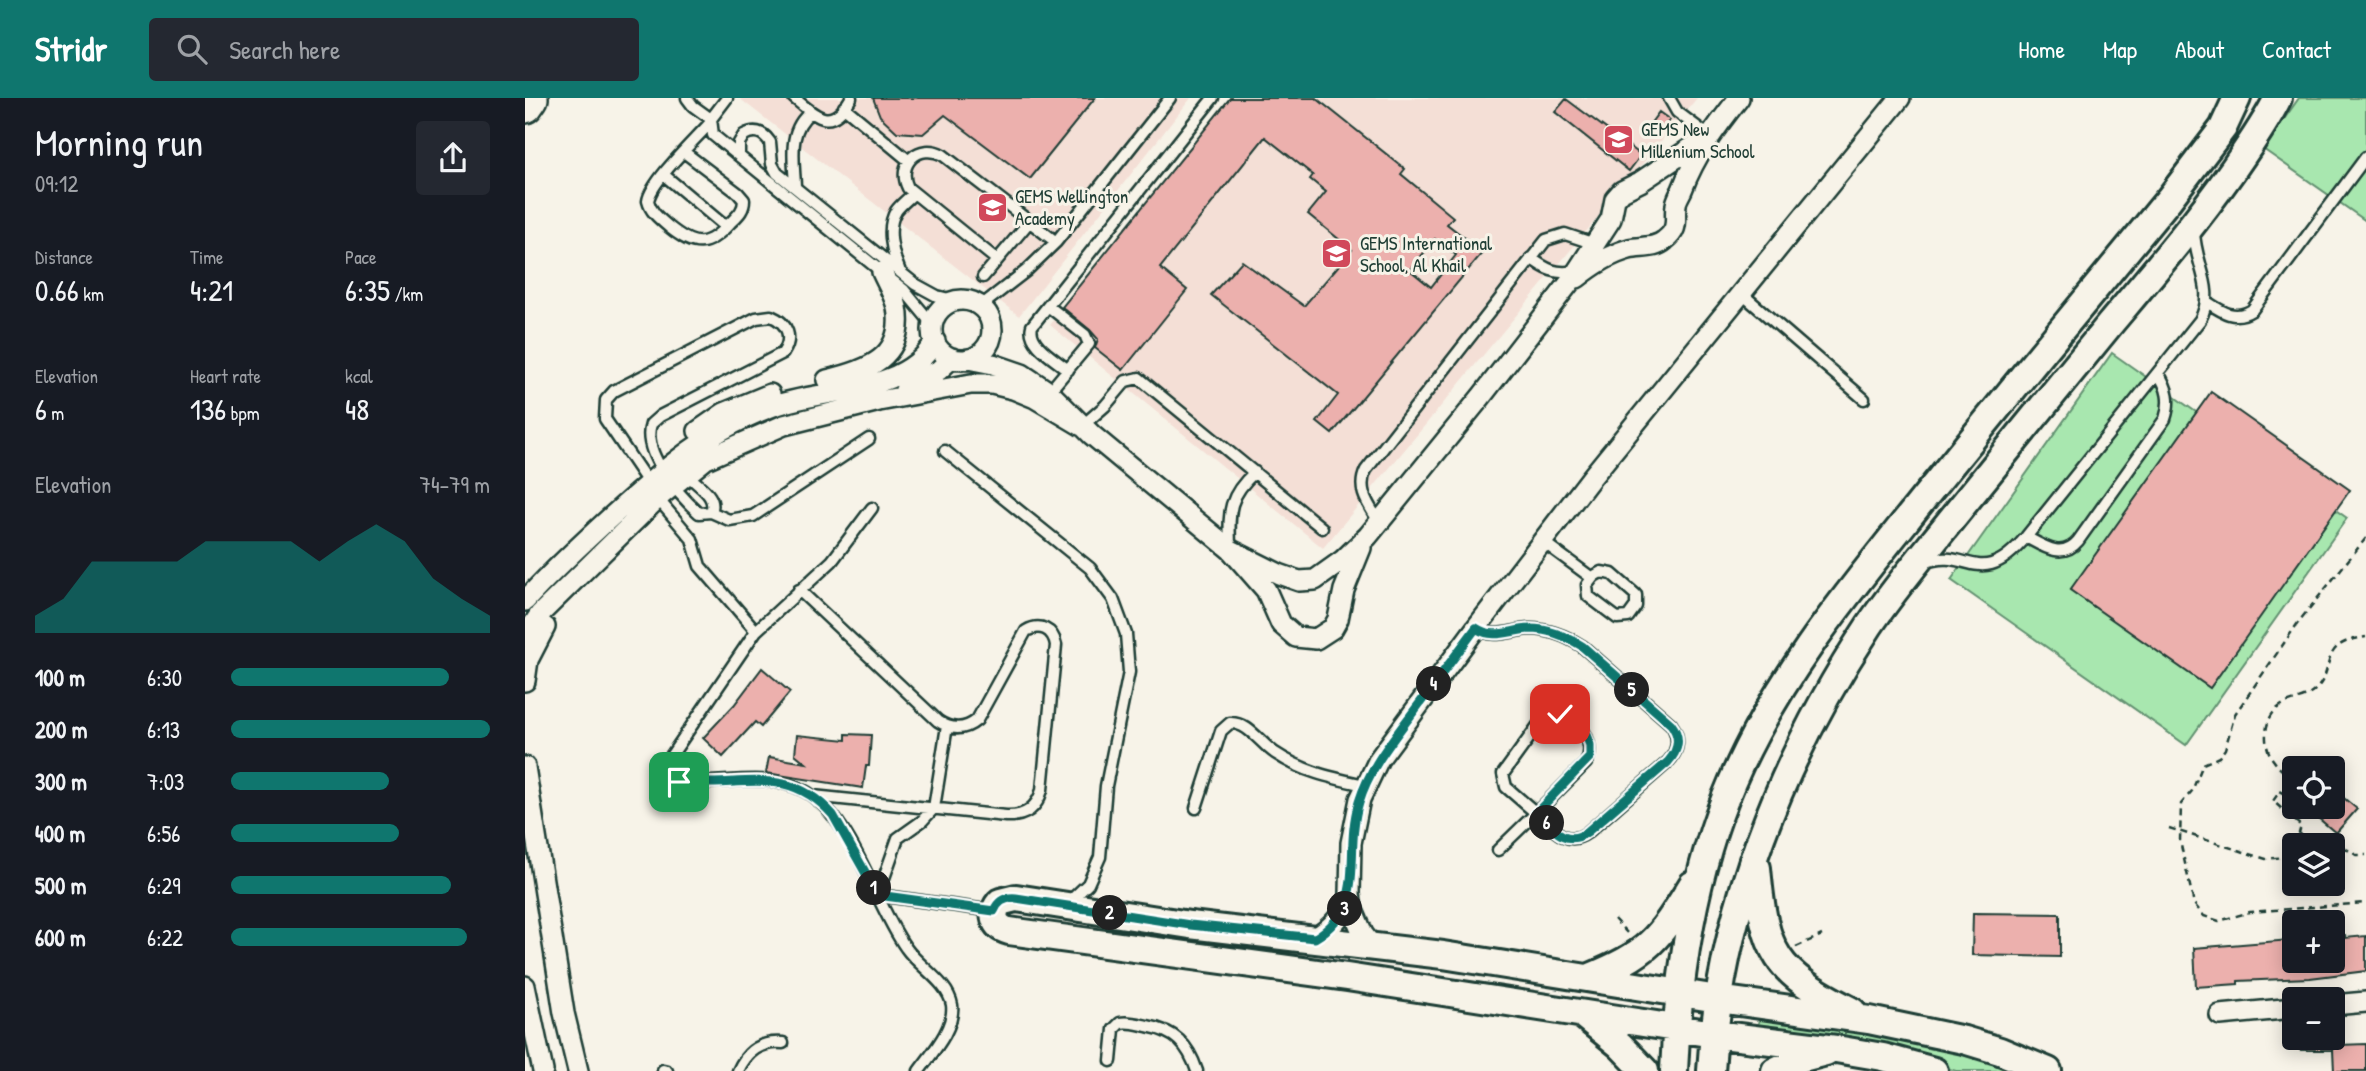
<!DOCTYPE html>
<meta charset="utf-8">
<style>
body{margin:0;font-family:"Patrick Hand",sans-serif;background:#242831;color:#f1f3f6;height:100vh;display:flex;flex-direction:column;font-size:26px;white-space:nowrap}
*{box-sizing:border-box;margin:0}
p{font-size:23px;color:#9ea1a6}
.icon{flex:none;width:38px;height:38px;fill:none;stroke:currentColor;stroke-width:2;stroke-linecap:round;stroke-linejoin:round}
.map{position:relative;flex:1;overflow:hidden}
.side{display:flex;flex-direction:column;background:#171b24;width:525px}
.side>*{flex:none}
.buttons{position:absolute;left:1757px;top:658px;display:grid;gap:14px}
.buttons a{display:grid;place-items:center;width:63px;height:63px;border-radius:7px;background:#171b24;box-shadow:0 4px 18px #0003;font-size:35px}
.pin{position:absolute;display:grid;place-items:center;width:60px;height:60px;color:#fff;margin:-30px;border-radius:14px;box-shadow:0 4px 10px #0006}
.km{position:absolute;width:35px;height:35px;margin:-18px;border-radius:50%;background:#222;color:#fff;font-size:19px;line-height:35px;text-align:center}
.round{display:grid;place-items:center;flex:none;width:74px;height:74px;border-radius:7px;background:#242831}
.headline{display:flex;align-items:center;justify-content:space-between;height:119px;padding:0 35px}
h1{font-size:38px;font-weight:600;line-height:52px}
.metrics{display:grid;grid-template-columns:repeat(3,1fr);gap:10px;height:119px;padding:7px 35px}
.metrics div{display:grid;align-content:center}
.metrics b{font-size:30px;font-weight:600}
.metrics small{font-size:19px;font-weight:400}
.metrics p{font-size:19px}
.chart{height:196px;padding:14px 35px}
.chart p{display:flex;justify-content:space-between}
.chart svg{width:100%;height:126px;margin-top:7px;fill:#0f766e;opacity:.7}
ul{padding:0 35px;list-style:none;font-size:23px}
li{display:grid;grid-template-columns:112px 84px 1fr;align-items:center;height:52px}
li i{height:18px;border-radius:9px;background:#0f766e}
header{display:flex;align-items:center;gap:42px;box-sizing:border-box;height:98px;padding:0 35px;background:#0f766e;color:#fff}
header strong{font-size:33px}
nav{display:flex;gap:38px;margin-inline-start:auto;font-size:24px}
.search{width:490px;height:63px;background:#242831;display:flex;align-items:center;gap:18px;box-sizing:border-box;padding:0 24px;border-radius:7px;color:#9ea1a6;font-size:26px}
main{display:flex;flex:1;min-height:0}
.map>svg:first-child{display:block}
.built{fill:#f4dfd6}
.green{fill:#a8e7af;stroke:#649272;stroke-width:2}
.building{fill:#ecb0ad;stroke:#1f3d34;stroke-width:2;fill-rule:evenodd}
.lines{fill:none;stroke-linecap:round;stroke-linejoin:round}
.lane-casing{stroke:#1f3d34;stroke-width:15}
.street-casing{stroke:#1f3d34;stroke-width:24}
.secondary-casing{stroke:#1f3d34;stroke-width:32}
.highway-casing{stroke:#1f3d34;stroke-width:40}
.path{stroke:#1f3d34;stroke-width:2.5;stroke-dasharray:7 5;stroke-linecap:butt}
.lane{stroke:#f7f3e8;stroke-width:10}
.street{stroke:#f7f3e8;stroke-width:19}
.secondary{stroke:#f7f3e8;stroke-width:26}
.highway{stroke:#f7f3e8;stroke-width:35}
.route-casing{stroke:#fff;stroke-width:14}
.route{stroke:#0f766e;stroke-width:9}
.labels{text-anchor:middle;stroke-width:6;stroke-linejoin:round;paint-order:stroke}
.poi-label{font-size:19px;fill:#1f3d34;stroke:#f7f3e8;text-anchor:start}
</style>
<header>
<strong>Stridr</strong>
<div class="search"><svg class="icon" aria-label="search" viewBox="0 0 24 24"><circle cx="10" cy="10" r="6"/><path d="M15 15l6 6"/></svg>Search here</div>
<nav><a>Home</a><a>Map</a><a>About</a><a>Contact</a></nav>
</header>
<main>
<section class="side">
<div class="headline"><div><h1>Morning run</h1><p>09:12</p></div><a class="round"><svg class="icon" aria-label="share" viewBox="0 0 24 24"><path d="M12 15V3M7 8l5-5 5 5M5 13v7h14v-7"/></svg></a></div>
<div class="metrics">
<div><p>Distance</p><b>0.66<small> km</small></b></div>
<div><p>Time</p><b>4:21</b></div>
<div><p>Pace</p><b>6:35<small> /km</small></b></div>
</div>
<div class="metrics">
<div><p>Elevation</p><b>6<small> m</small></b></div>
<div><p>Heart rate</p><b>136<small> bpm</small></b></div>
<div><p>kcal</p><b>48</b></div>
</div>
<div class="chart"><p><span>Elevation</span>74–79 m</p>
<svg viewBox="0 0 160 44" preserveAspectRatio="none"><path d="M0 44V38L10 32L20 19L30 19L40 19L50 19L60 12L70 12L80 12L90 12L100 19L110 12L120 6L130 12L140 25L150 32L160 38V44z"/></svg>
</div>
<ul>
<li><b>100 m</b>6:30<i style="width:84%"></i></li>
<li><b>200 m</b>6:13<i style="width:100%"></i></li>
<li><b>300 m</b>7:03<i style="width:61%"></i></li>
<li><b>400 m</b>6:56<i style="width:65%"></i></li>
<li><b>500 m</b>6:29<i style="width:85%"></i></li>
<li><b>600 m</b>6:22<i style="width:91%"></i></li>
</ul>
</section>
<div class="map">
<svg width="1841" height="973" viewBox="0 0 1841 973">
<rect width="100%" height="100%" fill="#f7f3e8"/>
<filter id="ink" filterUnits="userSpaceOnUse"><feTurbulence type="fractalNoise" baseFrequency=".0143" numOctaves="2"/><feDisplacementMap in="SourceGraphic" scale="14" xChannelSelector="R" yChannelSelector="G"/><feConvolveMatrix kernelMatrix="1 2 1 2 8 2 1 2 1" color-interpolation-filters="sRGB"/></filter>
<g filter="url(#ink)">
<path class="built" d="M214,0H666L494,218Z
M712,0H1172L798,450L525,227Z"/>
<path class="green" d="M1774,0H1841V123L1738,51Z
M1587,255L1822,420L1661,647L1426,482Z
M1235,916C1323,930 1417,938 1500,973H1431L1366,953L1232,931Z"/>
<path class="building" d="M348,0H570L505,81L420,17L398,36L372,34L355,18Z
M705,0H791L880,71L876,76L928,119L922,126L958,154L807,336L792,324L813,297L686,197L717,163L779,208L827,152L783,116L801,94L785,81L788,77L740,39L635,170L662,192L598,272L570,250L573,241L565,232L537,209ZM910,141L931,157L906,189L885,172Z
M1041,1L1116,57L1104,73L1030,14Z
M1134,14L1145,22L1135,34L1125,26Z
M1686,294L1825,392L1685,590L1545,492Z
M237,570L265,594L236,629L230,624L198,659L178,640L209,607Z
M321,636L346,637L344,668H341L338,690L241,675L244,659L281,665L270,656L272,637L321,642Z
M1808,691L1832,711L1811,735L1780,709H1808Z
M1448,815L1535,816V859L1447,857Z
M1820,837V840L1841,838V873L1785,880L1713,883V886L1671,889L1669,850L1765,842L1766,863H1808V838Z
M1775,940H1814V947L1841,946V973H1809L1808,952H1775Z"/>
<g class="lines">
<defs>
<path id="lane" d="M162,0L168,8L186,21
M202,0L186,21L188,37L379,192L408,227
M269,0C293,20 306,34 326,0
M1144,0L1152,14L1184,38
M319,9L383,62
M159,54L213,95L219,102C219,113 212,118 205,125C182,150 170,150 144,129C135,121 126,115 123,103C126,83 170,42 185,25
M214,57V45L219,37C230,31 238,34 245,44L247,66L252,75L390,186L412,198L432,203
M139,77L201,129
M270,88C269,62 262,32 286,14
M1006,160C1020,171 1031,177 1050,173
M472,162L383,90C371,66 394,44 418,57L531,144
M374,171C367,155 361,129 371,113C375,107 383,101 388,96
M458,179L504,124
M1216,195L1339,301
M1682,204C1697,214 1710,223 1727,212L1841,59
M456,208L501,173L531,144L645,0
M523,208L560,237L564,246L524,294
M543,272C530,261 502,246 507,228L688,0
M557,328L580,308L601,283L614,280L797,430
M420,353L565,470L588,501L601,536L604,574L581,688L575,759L563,786L544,804
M168,382C178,391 192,400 186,414
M347,410L307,463L231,533L146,658L141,671L145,679L154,684C194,688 238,673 276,691C328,716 348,804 381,850C394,869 423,884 427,907C430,930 407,955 394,973
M854,424C844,407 831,392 841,372L1021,142L1040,136L1070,146
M1501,439C1518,448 1537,462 1553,443L1640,321C1646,303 1643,290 1633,275
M1017,443L1067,480
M705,449C704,415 702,399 730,374
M1399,465C1443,447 1454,495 1501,439L1675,222C1692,190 1669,166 1669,132
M1076,474L1087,476L1111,497V508L1103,519L1092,520L1063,498L1062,487L1069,478Z
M274,492L413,623C426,632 439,633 452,622L501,533C515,525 528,531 531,547L517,692C512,710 500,719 481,718L288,698
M951,530C969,542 985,532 1005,531C1024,531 1041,538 1057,548L1146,626C1155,639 1154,652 1143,664L1062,735C1041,750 1026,729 1011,715L1061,665C1075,640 1041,603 1017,622L978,676L981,689L1011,715L973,752
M231,533L175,468L167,441L139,408L80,321L81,302L89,293L231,220L246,218C263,225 268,240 258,255L135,318L126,326C116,355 154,397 174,415L186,414L204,422L228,418L344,341
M422,628L409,710L397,723L373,740L353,797L469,813
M671,710L696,633L705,625C723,624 736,646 750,655C778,674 808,680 840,687
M586,963L589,931L595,925C604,923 613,926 622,928C650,933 663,946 672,973
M138,972L142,973
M213,973C222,953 236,943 258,945"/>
<path id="street" d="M1052,180C1067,168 1085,156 1104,151C1117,148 1130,151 1140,142C1155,130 1149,122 1151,107C1151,103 1155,96 1157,92C1170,57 1191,29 1214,0
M407 232a30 30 0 1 1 60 0a30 30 0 1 1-60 0Z
M443,261L468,266L497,276L524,294L567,337L706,452L741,492L756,526L771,539L791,541L808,530L813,521L819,492L836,450
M302,282C341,273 381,260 372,209C369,197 362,185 357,174
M380,292L414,272L427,260
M173,333L199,315L245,296
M706,452L754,476L774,483L790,482L818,462L843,438L956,299L1045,184L1086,121L1090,101L1097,93L1115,84L1184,38
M0,503C23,477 49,453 75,429C126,382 177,335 243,310C296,289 380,298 410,243
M0,539L15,516L133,400L181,361L259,327L354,303L446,286H467L488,291L510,300L557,328
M0,583L3,562L20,529
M0,669L39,915L53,973
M790,840C808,829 818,817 825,796
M847,848L838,836L827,810L825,796L826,745L835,701L854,661L951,530L1066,380L1375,0
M0,888L18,973
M1808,907L1841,904
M1695,917L1769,910"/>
<path id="secondary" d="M1232,770C1240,857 1249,873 1327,913
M1063,880C1124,855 1133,843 1167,787
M1057,916L1095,947L1120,973
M1149,973C1153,878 1169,772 1207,684C1253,577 1327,490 1399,400C1480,300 1562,200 1644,101L1698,30L1712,0
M1186,973C1195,814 1257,660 1344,528C1369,491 1398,457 1425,423C1478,357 1531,292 1585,226C1627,176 1669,127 1707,73C1723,50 1740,26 1753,0
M1250,973L1274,961L1301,954
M1409,973L1358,959L1311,951L1189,936L822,879L484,833C469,829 465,816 475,804L491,800L665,827L918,857L1193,901L1344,922L1439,942L1475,953L1523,973"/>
<path id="highway" d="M0,7L5,0"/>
</defs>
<use href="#lane" class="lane-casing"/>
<use href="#street" class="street-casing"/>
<use href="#secondary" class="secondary-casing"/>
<use href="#highway" class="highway-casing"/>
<path class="path" d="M1841,440L1775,522L1710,616L1700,651L1694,659L1678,666L1667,693L1656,706L1655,743L1669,806L1679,818L1694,823L1725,814L1841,805
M1769,681C1762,676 1754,671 1749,663C1737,648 1738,621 1754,609C1765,601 1779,602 1789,593C1813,572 1790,545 1841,539
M1769,693L1766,699L1755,693L1748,703L1776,728L1774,735L1778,738L1771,747
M1644,730L1741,761L1760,759L1769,750
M1818,749L1831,757H1841
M1089,821L1104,837
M1271,849L1297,837"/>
<use href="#lane" class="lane"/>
<use href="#street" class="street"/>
<use href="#secondary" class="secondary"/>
<use href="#highway" class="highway"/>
</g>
</g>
<g class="lines" filter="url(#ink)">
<defs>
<path id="route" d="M154,684C214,691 261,664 308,717L353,797L469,813C473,803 480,799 491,800L665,827L790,840C844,807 818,756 834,704C844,671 866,644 886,617C908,588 929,559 951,530C969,542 985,532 1005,531C1024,531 1041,538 1057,548L1146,626C1156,639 1154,652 1143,664L1062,734C1041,750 1026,729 1011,715L1065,659V647L1061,637L1047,621L1035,616"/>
</defs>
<use href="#route" class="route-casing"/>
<use href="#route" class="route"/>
</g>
<defs>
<symbol id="school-square" viewBox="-11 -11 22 22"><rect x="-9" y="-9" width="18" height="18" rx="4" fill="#d1495b" stroke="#f7f3e8"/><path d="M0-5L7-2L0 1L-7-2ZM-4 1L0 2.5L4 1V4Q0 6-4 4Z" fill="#fff"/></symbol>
</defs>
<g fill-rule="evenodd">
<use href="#school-square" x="1076" y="24" width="35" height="35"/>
<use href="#school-square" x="450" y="92" width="35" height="35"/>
<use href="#school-square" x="794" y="138" width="35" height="35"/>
</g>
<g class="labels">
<g class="poi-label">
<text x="1116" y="38">GEMS New<tspan x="1116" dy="22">Millenium School</tspan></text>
<text x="490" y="105">GEMS Wellington<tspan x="490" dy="22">Academy</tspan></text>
<text x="835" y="152">GEMS International<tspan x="835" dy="22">School, Al Khail</tspan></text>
</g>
</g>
</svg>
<div class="buttons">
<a><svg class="icon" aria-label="locate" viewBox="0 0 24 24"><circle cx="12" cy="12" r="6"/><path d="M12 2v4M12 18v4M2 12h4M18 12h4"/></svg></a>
<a><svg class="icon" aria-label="layers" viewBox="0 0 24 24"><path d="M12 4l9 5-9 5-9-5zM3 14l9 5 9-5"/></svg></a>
<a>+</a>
<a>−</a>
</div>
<div class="pin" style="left:154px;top:684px;background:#1e9e55"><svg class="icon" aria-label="arrive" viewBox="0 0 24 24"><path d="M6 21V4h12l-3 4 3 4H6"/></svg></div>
<div class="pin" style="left:1035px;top:616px;background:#d93025"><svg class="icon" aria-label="check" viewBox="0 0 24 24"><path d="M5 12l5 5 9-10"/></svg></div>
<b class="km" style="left:349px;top:790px">1</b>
<b class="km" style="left:585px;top:815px">2</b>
<b class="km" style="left:820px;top:811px">3</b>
<b class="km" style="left:909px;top:586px">4</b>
<b class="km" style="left:1107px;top:592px">5</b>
<b class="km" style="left:1022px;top:725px">6</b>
</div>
</main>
